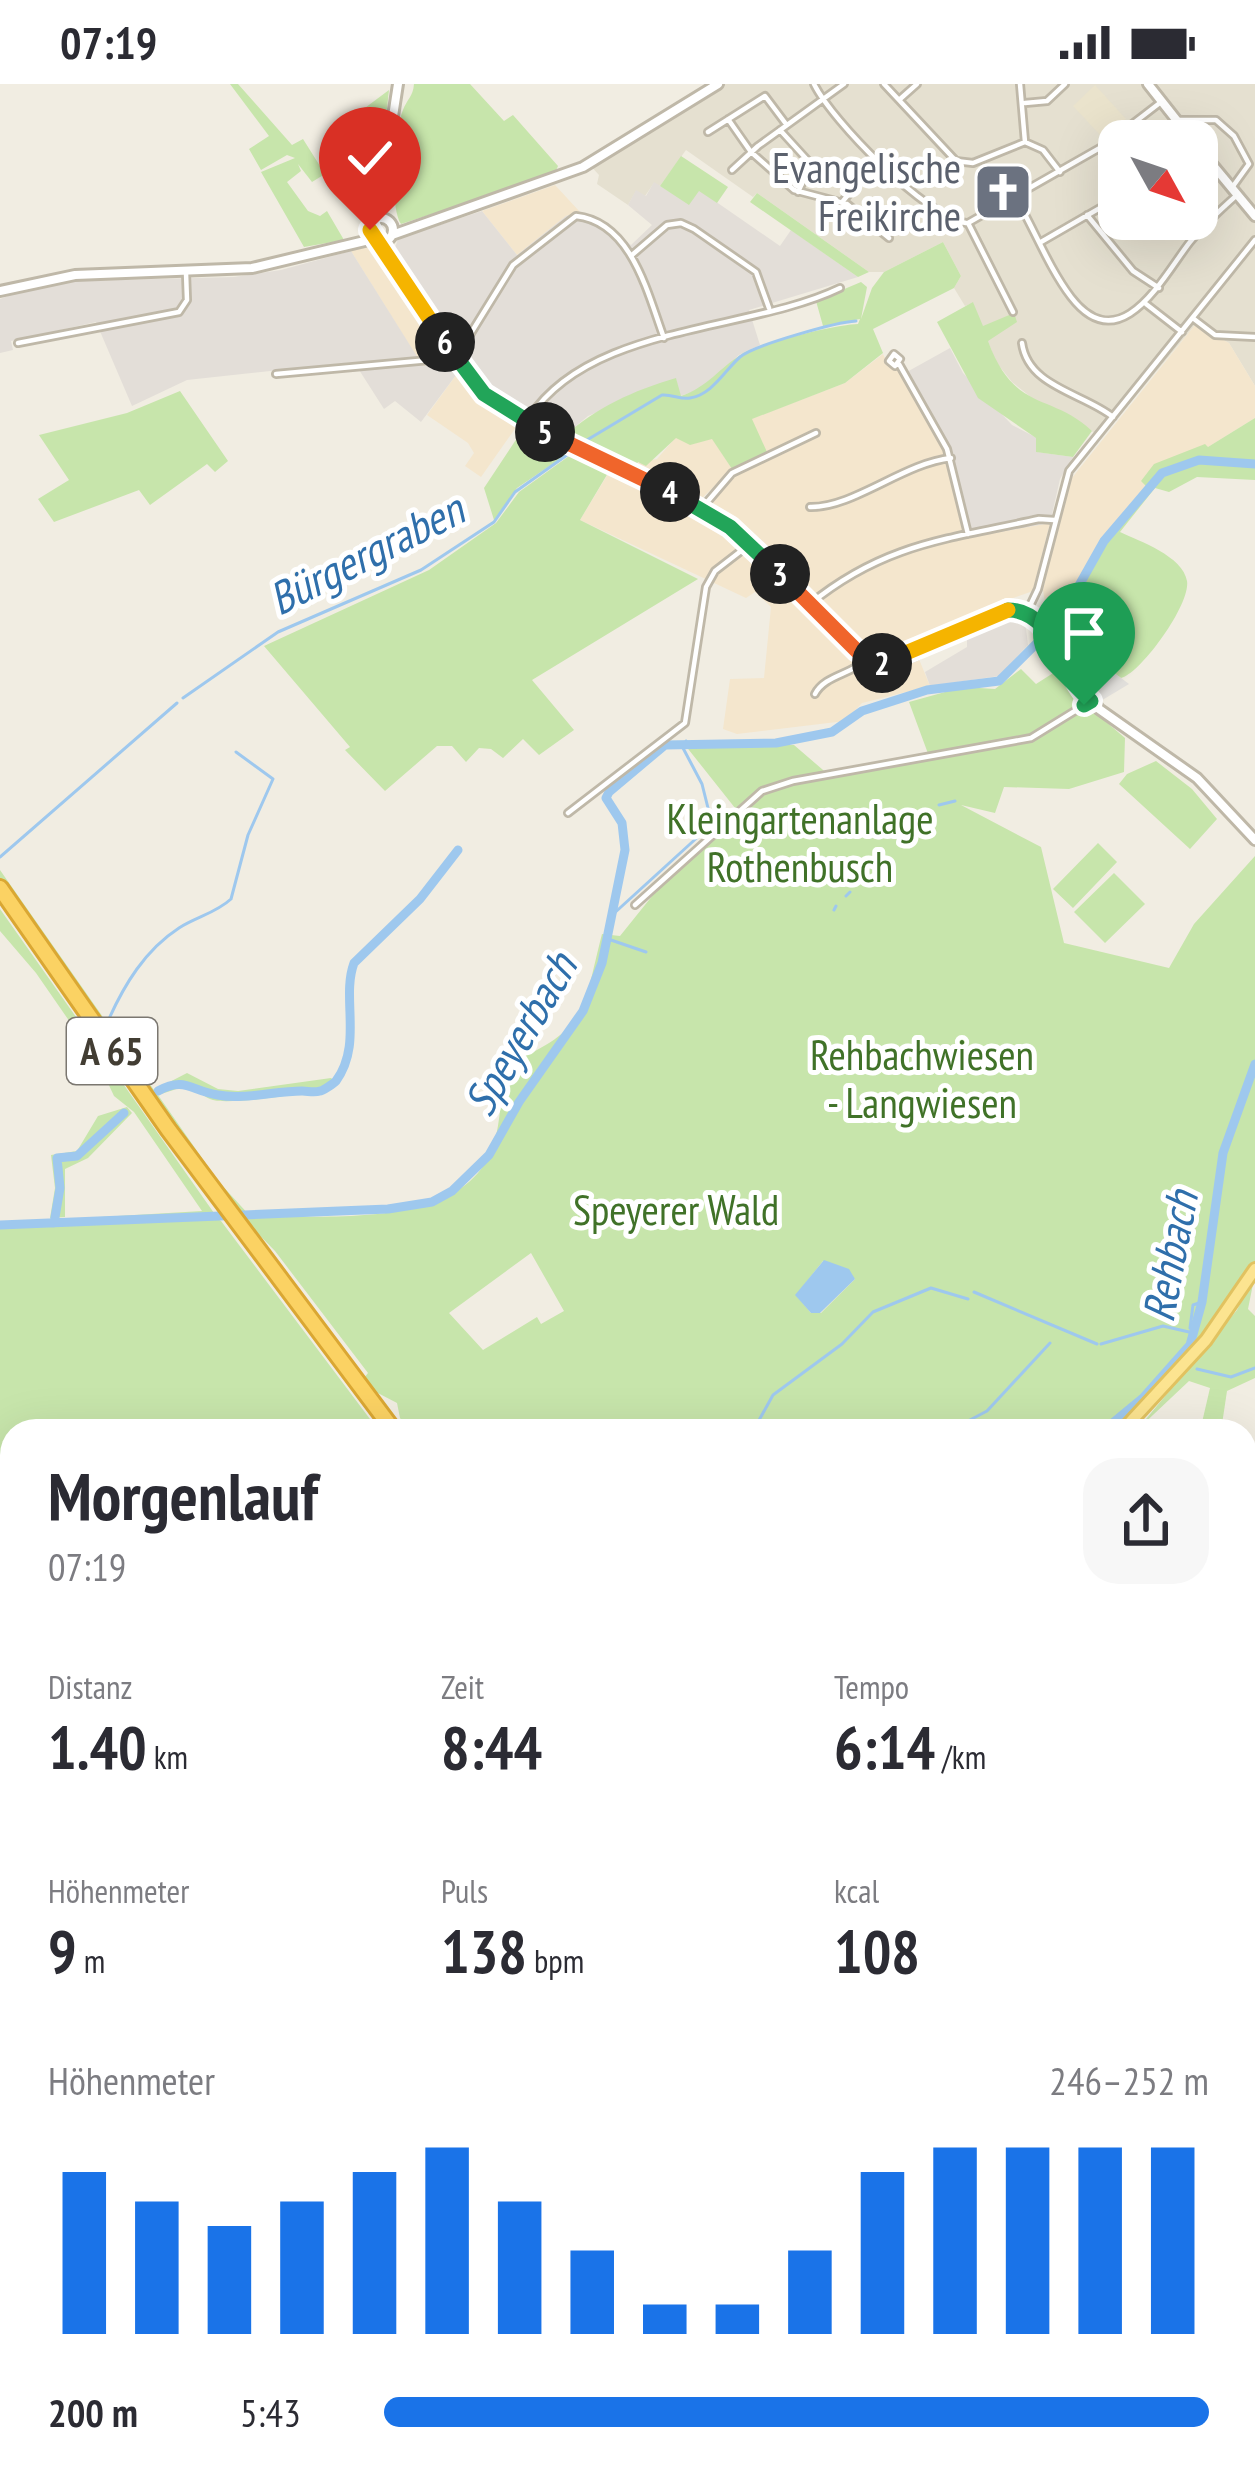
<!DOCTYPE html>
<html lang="de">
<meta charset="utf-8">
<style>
body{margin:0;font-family:"PT Sans Narrow",sans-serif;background:#f7f7f7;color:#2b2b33;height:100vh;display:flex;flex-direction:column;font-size:45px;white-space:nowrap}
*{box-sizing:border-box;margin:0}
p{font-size:39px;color:#7c7c81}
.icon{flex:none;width:66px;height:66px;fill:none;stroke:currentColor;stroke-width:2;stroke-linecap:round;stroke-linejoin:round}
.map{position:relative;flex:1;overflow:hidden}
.drawer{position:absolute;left:0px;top:1335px;width:1257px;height:1065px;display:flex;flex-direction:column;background:#fff;border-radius:36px 36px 0 0;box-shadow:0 12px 48px #0002}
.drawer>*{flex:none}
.needle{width:78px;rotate:130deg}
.tools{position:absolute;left:1098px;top:36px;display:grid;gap:24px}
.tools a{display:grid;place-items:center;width:120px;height:120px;border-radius:24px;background:#fff;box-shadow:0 12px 48px #0002;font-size:60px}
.pin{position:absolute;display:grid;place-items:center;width:102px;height:102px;color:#fff;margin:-123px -51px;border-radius:50% 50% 50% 0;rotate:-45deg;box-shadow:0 0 12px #0007}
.pin .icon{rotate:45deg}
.km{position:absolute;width:60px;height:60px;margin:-30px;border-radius:50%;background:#222;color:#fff;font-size:33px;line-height:60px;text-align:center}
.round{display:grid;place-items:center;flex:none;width:126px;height:126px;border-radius:36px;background:#f7f7f7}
.summary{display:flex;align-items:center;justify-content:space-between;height:204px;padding:0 48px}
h1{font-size:66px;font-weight:800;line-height:90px}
.metrics{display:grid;grid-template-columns:repeat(3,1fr);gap:18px;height:204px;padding:12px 48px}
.metrics div{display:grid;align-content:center}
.metrics b{font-size:60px;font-weight:800}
.metrics small{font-size:33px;font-weight:400}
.metrics p{font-size:33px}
.chart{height:336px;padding:24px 48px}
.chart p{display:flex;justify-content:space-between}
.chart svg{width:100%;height:216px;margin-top:12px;stroke:#1a73e8;stroke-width:6}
ul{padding:0 48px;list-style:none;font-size:39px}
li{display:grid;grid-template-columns:192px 144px 1fr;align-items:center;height:90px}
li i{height:30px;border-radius:15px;background:#1a73e8}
.status{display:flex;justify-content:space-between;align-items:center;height:84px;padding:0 60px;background:#fff;direction:ltr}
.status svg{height:33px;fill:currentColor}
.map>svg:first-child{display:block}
.residential{fill:#e5e0d0;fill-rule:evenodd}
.commercial{fill:#f4e6cd}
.industrial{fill:#e3ded8}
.education{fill:#eae3cc}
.green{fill:#c7e5ab;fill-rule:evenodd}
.parking{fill:#e1dfdb}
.water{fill:#9ec8ee}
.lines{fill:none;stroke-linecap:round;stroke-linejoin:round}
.stream{stroke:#9ec8ee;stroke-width:3}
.river{stroke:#9ec8ee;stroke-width:9}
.minor-casing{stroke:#bfb8a8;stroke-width:10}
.tertiary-casing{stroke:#bfb8a8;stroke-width:14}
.secondary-casing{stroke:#d1c492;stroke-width:15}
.primary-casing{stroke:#e1c260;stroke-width:16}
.motorway-casing{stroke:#daa733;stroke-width:20}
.minor{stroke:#fff;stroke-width:4.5}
.tertiary{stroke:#fff;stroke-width:8}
.secondary{stroke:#fef2c0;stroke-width:9}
.primary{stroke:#fce490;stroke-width:10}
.motorway{stroke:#fbd263;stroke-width:14}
.rail-casing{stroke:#939393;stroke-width:8}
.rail{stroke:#fff;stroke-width:3;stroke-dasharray:9;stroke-linecap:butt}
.split-1-casing{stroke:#fff;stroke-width:24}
.split-2-casing{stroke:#fff;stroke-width:24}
.split-3-casing{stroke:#fff;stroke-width:24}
.split-4-casing{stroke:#fff;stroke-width:24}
.split-5-casing{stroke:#fff;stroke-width:24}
.split-6-casing{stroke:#fff;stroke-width:24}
.split-7-casing{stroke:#fff;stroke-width:24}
.split-1{stroke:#22a559;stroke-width:15}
.split-2{stroke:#f5b400;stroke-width:15}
.split-3{stroke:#f0652b;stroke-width:15}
.split-4{stroke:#22a559;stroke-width:15}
.split-5{stroke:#f0652b;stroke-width:15}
.split-6{stroke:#22a559;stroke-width:15}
.split-7{stroke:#f5b400;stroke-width:15}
.labels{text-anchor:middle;stroke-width:10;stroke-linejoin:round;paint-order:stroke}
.shield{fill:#fff;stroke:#7b7770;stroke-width:3}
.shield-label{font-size:39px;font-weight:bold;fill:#423d33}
.worship-label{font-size:42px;fill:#5b616d;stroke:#fff;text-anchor:end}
.park-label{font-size:42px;fill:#407228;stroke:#fff}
.water-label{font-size:45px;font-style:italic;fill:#2f6fab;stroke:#fff}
</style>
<div class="status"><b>07:19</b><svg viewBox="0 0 49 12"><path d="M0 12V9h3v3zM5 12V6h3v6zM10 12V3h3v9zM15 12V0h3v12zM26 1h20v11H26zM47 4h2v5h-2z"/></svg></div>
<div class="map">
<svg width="1255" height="2398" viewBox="0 0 1255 2398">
<rect width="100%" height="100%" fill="#f1ede2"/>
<path class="residential" d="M713,0H1255V302L1229,259L1195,241L1101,354L1073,333L1042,322L1012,298L996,278L973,219L965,222L954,204L961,192L943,158L884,188H869L757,109L753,113L686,66L660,102L654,99L645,112L636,107L628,121L597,100L599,91L587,78ZM1119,57H1197V135H1119Z"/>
<path class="commercial" d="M555,101L580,128L566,132L517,171L482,127Z
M370,162L392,182L447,273L438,281L423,283L351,167Z
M1195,241L1229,259L1255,302V334L1147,401L1104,454L1049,543L1043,506L1067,400Z
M883,270L889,282L905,289L950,381L966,454L1050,439L1033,507L991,522L914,563L930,602L862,619L845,637L737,650L723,645L730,595L764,594L771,523L755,508L746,514L580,436L611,385L702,429L735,391L770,375L751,335L845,299Z
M459,287L476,308L519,339L481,393L465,382L474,369L468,359L427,331Z
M676,353L713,355L732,385L699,417L633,386L639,378L657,375Z"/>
<path class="industrial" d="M654,98L689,120L699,106L780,162L791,146L858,193L749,226L760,261L739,271L702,305L680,312L676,295L588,332L564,352L529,327L515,328L479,297L394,166L398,155L482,127L517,171L566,132L580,128L595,134L631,161L652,141L628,121L636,106L646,112Z
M351,167L423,282L447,273L459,287L421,338L395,317L384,325L354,278L187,296L132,322L96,238L11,257L13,266L0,269V215L16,209L78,197L234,193L281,186Z
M950,264L963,289L1012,341L1037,354V368L1073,373L1060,395L1050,439L966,454L950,381L905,289Z
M1006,532L1025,536L1028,561L999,592L930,602L925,588L967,563V554L984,542Z"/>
<path class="education" d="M1095,1L1126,35L1102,53L1073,22Z"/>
<path class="green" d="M230,0H238L292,61L303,55L325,90L312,98L298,80L301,87L287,98L308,127L320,132L327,127L344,156L304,163L261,88L295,74L287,71L261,86L249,65L269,52Z
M414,0H470L504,37L513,31L558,82L554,91L401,140C389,123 394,46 403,26C407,15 413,13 414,0Z
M389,6L377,114L334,47Z
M681,72L728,103L717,119L699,107L689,121L660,102Z
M757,109L869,188L858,193L750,118Z
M943,158L961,192L954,204L873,245L883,269L845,299L752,335L767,368L732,385L712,355L690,361L676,354L646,382L638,378L633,386L564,352C598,323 632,307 676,294L681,312C708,303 719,284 742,270C757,260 838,240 858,240L860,235L823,242L816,217L861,198L867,203L861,235L872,204L884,188Z
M973,218L983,242L1014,229L1017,238L988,257C1015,330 1051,308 1092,347L1073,373L1036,368V354L978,314L937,238Z
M180,307L228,377L215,388L207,380L150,421L139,406L54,438L38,415L69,396L39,351L127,329Z
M1255,334V396L1197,393L1169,408L1155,404L1120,448C1139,457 1183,472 1187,497C1191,521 1139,591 1121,594L1061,550L1056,554L1049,543L1104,454L1146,402L1141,397L1154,380L1205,360L1208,363Z
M525,342L573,366L517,404L494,436L484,404Z
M576,367L611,384L580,436L698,495L532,596L574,646L539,671L523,655L503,674L491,665L479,664L466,678L452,662H437L385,707L345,666L350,663L264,562L429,486L496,439L519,408Z
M1021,585L1036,600L1058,586L1085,625H1091L1125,654L1124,688L1069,705L1004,703L995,729L961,721L1041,763L1064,859L1169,884L1194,840L1255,772V1178L1179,1284L1113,1347H410L400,1334L397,1319L374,1307L364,1294L368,1289L275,1167L234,1125L0,796V786L154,1006L187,989L218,1005L238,1007L331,994L337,1000C321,1009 230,1021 213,1016C205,1014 196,1005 189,1001L158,1011L218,1097L251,1133C321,1130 455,1147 490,1070C503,1041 498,1008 510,979C589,944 582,928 602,850L620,852L661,801L739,729L685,661H794L830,692L930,675L909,618L963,603L995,605ZM531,1169L564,1227L541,1240L537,1233L483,1266L449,1229ZM823,1177L855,1195L821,1229H811L796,1211Z
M1156,677L1192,705L1217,735L1190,765L1119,700L1127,690Z
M1098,759L1117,778L1073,824L1053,805Z
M1114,789L1145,820L1105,859L1074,828Z
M0,825L214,1129H209L221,1137L379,1347H12V2388H581L574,2398H0V1139L202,1127L134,1028L114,1012L99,980L36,889L0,847Z
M127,1023L132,1029L88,1074L65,1085V1133L50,1134L55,1104L51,1071L77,1067L98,1032Z
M1255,1190L1248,1225L1255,1232V1294L1227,1307L1221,1347H1200L1210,1304L1189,1297L1136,1347L1237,1226Z
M585,2388H768L763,2398H578Z
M777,2388H1055L1059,2398H772Z"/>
<path class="parking" d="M1061,549L1129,600L1099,618L1056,554Z"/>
<path class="water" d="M824,1176L849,1185L855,1195L820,1229H811L795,1211Z"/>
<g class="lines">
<path class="stream" d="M587,356L662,311C672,310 681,316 690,314C712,311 725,286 740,273C754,261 837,238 856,237
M183,614L278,548L421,486L494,438L515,408L567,371
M939,721L955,717
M0,773L177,619
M846,812L850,808
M834,826L836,822
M610,833L712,740L702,700L683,664L686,657
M608,855L646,868
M108,937C124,901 145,866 179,844C196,833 216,829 231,815L248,751L273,695L236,668
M108,948L153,1009
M974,1208L1097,1260
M1190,1244L1193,1221L1202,1218
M1101,1260L1163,1242L1189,1248
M1197,1285L1231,1293L1255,1284
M753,1347L773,1311L842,1260L873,1228L931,1204L968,1215
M949,1347L987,1327L1050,1259
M1246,1658L1255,1663
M0,1701L12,1695
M0,2069L12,2061
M171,2398L172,2388"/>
<path class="river" d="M158,1007C185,992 191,1007 218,1011C243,1016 275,1007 302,1007C308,1007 314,1009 320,1007C323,1007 334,999 336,997C363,960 341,914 354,879L420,815L458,766
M54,1139L60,1104L57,1074L77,1072L124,1029
M0,1141L388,1125L432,1118L452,1107L489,1071L519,1018L583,927L602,879L625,766L622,739L606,714L609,708L665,661L776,659L832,648L862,627L927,606L999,597L1059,537L1104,457L1162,389L1199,376L1255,380
M1103,1347L1143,1314L1190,1261L1202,1218L1223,1069L1255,980
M301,2398L310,2388"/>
<defs>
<path id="minor" d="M814,0C832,37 926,133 966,139
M884,0L956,77L973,79L1025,58L1043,66L1060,88
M1020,0L1025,58
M899,16L917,0
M1025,19L1047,17L1065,0
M728,35L751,68L794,106L847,120L889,154
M1179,36H1216L1234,52L1249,80L1231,105
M780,46L811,80L798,108
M708,48L765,12L786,40
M732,86L758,62L844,0
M1016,114C1034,145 1049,184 1071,213C1121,278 1164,191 1190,158C1204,141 1220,126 1237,111
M843,117L878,75
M1087,131L1133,187L1159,204
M968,139L1105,61L1161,18
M968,139L1013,228
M1041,158L1119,113
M632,171L667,141L681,139L694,145L756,188L769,224
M1146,220L1182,248
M1194,235L1215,251L1255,253
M18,259L179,228L187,216L186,189
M1022,259C1028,303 1083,309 1113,333
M894,270L900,275L895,282L889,277Z
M899,280L947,365L968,450
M276,290L440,275L471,249L513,181L576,132C632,138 648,211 664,254
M529,334C590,240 749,248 840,204
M810,423C853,424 904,379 951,374
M702,424L732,389L816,349
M810,520C885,459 949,455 1039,435L1054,436
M1027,528L1038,505L1069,387L1255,156
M815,610C825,591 851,591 867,575
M568,729L685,639L706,503L715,487L750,460
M635,821L762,707L793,697L1031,654L1091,617
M1245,1703L1255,1712"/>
<path id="tertiary" d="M1148,0L1193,57
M1197,62L1255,132
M369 146a12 12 0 1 1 24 0a12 12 0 1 1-24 0Z
M377,136L398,0
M392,151L583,83L718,0
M380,158L468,292L495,319L730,443L867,575C921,595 971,511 1027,528L1042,541L1099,625L1197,694L1255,756
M0,207L75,191L252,184L373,155"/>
<path id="secondary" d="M1245,1675L1255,1684
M576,2398L583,2388"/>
<path id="primary" d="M1122,1347L1206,1256L1255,1185"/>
<path id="motorway" d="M0,804L168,1045L394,1347
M1060,2388L1064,2398"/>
</defs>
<use href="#minor" class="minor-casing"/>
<use href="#tertiary" class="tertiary-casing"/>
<use href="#secondary" class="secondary-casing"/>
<use href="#primary" class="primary-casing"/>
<use href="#motorway" class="motorway-casing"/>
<use href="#minor" class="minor"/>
<use href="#tertiary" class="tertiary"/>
<use href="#secondary" class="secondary"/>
<use href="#primary" class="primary"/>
<use href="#motorway" class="motorway"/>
<defs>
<path id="rail" d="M1245,1455L1255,1435
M769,2398L774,2388"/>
</defs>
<use href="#rail" class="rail-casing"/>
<use href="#rail" class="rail"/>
</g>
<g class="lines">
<defs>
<path id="split-1" d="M1008,526C1053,526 1064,590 1091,617L1084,621"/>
<path id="split-2" d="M882,579L1008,526"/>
<path id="split-3" d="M780,490L857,567L882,579"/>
<path id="split-4" d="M670,408L730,443L780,490"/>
<path id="split-5" d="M545,348L670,408"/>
<path id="split-6" d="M445,258L484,310L545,348"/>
<path id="split-7" d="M370,146L445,258"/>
</defs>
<use href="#split-1" class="split-1-casing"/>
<use href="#split-2" class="split-2-casing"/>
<use href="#split-3" class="split-3-casing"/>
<use href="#split-4" class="split-4-casing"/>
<use href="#split-5" class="split-5-casing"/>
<use href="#split-6" class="split-6-casing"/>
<use href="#split-7" class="split-7-casing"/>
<use href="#split-1" class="split-1"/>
<use href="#split-2" class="split-2"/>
<use href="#split-3" class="split-3"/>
<use href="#split-4" class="split-4"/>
<use href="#split-5" class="split-5"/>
<use href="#split-6" class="split-6"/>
<use href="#split-7" class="split-7"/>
</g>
<defs>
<symbol id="church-square" viewBox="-11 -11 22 22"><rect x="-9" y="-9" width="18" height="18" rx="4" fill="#6b7280" stroke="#fff"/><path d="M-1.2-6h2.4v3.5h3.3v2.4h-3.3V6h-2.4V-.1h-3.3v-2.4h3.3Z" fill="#fff"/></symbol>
</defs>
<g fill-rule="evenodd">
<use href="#church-square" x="970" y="75" width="66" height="66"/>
</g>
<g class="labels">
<rect class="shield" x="67" y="934" width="90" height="66" rx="9"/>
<g class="shield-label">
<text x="112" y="981">A 65</text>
</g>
<g class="worship-label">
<text x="961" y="99">Evangelische<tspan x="961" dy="48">Freikirche</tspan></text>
</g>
<g class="park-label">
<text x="800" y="750">Kleingartenanlage<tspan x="800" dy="48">Rothenbusch</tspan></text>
<text x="922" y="986">Rehbachwiesen<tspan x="922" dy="48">- Langwiesen</tspan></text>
<text x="676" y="1141">Speyerer Wald</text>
</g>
<g class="water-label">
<text transform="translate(366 470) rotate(-27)" y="16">Bürgergraben</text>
<text transform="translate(520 950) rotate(-60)" y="16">Speyerbach</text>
<text transform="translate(1170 1172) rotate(-79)" y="16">Rehbach</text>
</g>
</g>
</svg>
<div class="tools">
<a><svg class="needle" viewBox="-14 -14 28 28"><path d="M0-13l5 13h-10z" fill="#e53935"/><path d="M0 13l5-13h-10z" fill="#7c7c81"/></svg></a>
</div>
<div class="pin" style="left:1084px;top:621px;background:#1e9e55"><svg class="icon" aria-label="arrive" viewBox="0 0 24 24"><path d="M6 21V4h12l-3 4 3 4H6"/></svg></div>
<div class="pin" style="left:370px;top:146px;background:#d93025"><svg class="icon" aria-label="check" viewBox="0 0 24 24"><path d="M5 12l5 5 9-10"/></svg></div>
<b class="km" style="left:882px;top:579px">2</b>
<b class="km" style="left:780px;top:490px">3</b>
<b class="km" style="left:670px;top:408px">4</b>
<b class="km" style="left:545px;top:348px">5</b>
<b class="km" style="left:445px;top:258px">6</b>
<section class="drawer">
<div class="summary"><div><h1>Morgenlauf</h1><p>07:19</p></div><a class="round"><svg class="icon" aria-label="share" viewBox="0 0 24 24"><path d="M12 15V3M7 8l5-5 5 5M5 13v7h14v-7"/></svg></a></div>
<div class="metrics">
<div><p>Distanz</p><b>1.40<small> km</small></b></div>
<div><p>Zeit</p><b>8:44</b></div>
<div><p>Tempo</p><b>6:14<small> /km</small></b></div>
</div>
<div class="metrics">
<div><p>Höhenmeter</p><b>9<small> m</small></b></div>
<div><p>Puls</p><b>138<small> bpm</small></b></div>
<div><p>kcal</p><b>108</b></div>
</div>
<div class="chart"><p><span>Höhenmeter</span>246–252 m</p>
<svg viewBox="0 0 160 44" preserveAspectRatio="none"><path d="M5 44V11M15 44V17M25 44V22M35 44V17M45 44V11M55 44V6M65 44V17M75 44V27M85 44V38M95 44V38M105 44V27M115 44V11M125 44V6M135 44V6M145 44V6M155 44V6"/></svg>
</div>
<ul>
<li><b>200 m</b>5:43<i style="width:100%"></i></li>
</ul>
</section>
</div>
